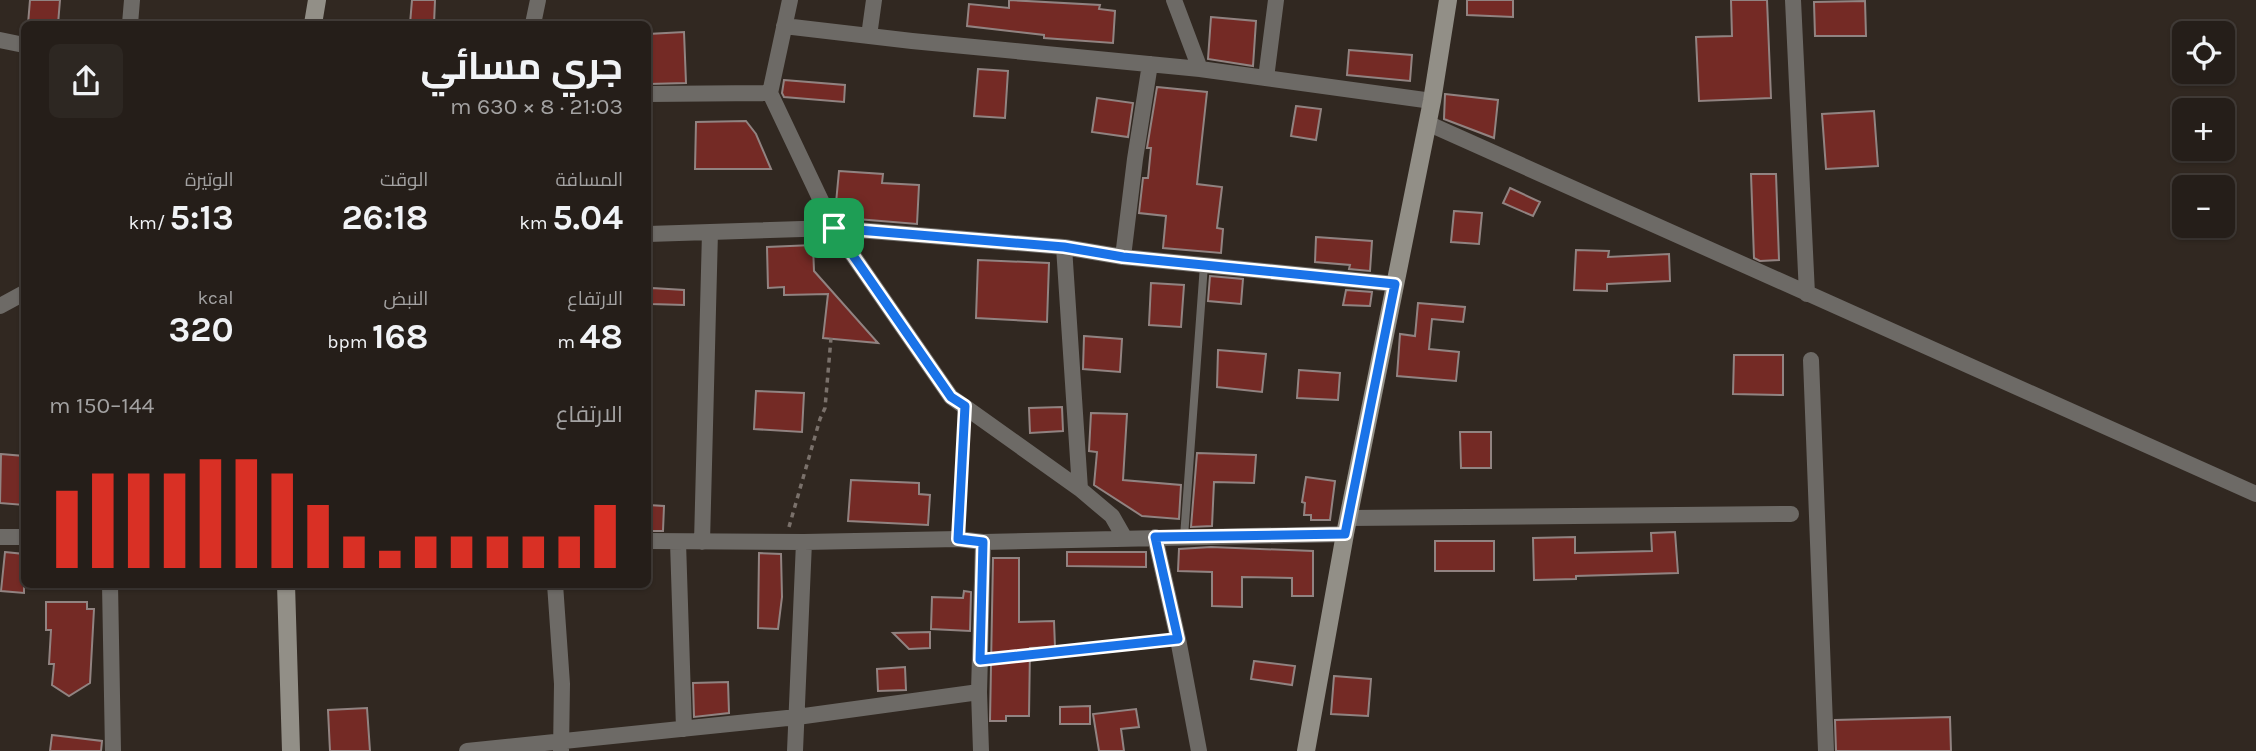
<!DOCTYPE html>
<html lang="ar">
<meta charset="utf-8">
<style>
body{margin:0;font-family:Karla,Cairo,sans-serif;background:#2d2722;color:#f1f3f6;direction:rtl;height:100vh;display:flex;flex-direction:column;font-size:26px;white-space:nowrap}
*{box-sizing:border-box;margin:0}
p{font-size:23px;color:#a3a2a2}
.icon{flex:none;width:38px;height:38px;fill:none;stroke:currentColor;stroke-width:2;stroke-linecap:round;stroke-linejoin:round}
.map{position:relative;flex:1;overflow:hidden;direction:ltr}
.details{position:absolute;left:21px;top:21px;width:630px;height:567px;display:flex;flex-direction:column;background:#251e19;border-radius:10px;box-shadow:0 2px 5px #0004,0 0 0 2px #423c38;direction:rtl}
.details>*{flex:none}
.fabs{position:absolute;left:2172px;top:21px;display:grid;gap:14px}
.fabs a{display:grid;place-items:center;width:63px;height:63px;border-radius:10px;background:#251e19;box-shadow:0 2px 5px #0004,0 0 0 2px #423c38;font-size:35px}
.pin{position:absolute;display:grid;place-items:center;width:60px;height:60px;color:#fff;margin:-30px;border-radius:14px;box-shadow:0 4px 10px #0006}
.round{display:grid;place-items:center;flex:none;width:74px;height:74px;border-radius:10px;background:#2d2722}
.headline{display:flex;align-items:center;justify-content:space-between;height:119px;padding:0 28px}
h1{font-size:38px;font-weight:700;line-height:52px}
.metrics{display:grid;grid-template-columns:repeat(3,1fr);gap:10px;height:119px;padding:7px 28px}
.metrics div{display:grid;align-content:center}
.metrics b{font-size:35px;font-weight:700}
.metrics small{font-size:19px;font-weight:400}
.metrics p{font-size:19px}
.chart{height:196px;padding:14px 28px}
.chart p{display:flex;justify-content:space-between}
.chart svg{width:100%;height:126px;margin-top:7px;stroke:#d93025;stroke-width:6}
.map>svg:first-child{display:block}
.building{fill:#742a25;stroke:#918381;stroke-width:2}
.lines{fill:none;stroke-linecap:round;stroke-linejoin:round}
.path{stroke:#7a716b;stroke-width:3.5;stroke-dasharray:5 5;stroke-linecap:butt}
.lane{stroke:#6d6a66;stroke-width:8}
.street{stroke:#6d6a66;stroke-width:16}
.secondary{stroke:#928f87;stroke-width:18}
.route-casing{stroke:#fff;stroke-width:14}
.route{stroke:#1a73e8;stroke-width:9}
</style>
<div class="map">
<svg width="2256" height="751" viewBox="0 0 2256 751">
<rect width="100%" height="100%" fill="#312821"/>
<path class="building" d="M30,0H60L58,24H28Z
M412,0H435L434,24H410Z
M1009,0L1100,5L1099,9L1115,11L1113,43L1044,38V35L967,26L969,4L1009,8Z
M1467,0H1513V17L1467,15Z
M1731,0H1767L1771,98L1699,101L1696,37L1732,36Z
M1865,1L1866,36H1815L1814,2Z
M1211,17L1256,21L1253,66L1208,59Z
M684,32L686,83L648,84V34Z
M1349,50L1412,55L1410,81L1347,75Z
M978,69L1008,71L1005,118L974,116Z
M784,80L845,85L844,102L784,97L782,93Z
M1157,87L1207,92L1197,184L1222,187L1217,228L1223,229L1221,253L1163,248L1166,216L1139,213L1143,178H1148L1151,148H1147Z
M1445,94L1498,100L1494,138L1444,119Z
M1097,98L1133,103L1128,137L1092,132Z
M1296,106L1321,109L1316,140L1291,136Z
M1874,111L1878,166L1826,169L1822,114Z
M746,121L756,134L771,169H695L696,122Z
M839,171L883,174L882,183L919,185L917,224L857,219L859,205L836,203Z
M1751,174H1776L1779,260L1760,261L1754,258Z
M1510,188L1540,202L1533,216L1503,203Z
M1454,211L1482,213L1479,244L1451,242Z
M1316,237L1372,241L1370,271L1349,269L1350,265L1315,262Z
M813,245L814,271L878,343L823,338L828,294L784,295V287L768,288L767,247Z
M1576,250L1609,251L1608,257L1669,254L1670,281L1607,284V291L1574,290Z
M978,260L1049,263L1047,322L976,318Z
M1210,276L1243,279L1241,304L1208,301Z
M1151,283L1184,285L1181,327L1149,325Z
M652,288L684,290V305L651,304Z
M1346,290L1372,292L1370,306L1343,305Z
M1418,303L1465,307L1463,322L1432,319L1429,349L1459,352L1456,381L1397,376L1400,334L1415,336Z
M1084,336L1122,339L1120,372L1083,369Z
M1218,350L1266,354L1262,392L1217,387Z
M1734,355H1783V395L1733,394Z
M1299,370L1340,373L1338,400L1297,398Z
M756,391L804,393L802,432L754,429Z
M1062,407L1063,431L1030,433L1029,408Z
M1091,413L1127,414L1123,480L1181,485L1179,519L1142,516L1094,485L1097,452L1089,451Z
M1460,432H1491V468H1461Z
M1197,453L1256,455L1254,483L1214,482L1212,526L1191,527Z
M1,454L24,456V505L0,503Z
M1306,477L1335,481L1330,520H1311V515H1304L1305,503L1302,502Z
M851,480L919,483V494L930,495L928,525L848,521Z
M648,505L664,506L663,531H648Z
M1675,532L1678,573L1576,576V579L1534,580L1533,538L1575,537V553L1652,551L1651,533Z
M1435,541H1494V571H1435Z
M1211,547L1313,551V596H1292V578L1242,577V607L1212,606V572L1178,571L1179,549Z
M5,552L24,554V593L1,591Z
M1067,552H1146V567L1067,566Z
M759,553L781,554L782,597L778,629L758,628Z
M993,558H1019V622L1054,621L1055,647L1030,648L1029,716H1006V721H990Z
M964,591L971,592L970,631L931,629L932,597L963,598Z
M46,602H87V609H94L90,683L69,696L52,685L54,664H49L51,630H46Z
M930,632V648L909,649L893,633Z
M1254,661L1295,666L1292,685L1251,679Z
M905,667L906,690L878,691L877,669Z
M1334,676L1371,679L1368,716L1331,714Z
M728,682L729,713L694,717L693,683Z
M1090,706V724H1060V707Z
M367,708L370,751H330L328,710Z
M1136,709L1139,727L1121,729L1124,751H1099L1093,714Z
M1950,717L1951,751H1836L1835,720Z
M52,735L102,741L101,751H50Z"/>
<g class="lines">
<path class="path" d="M789,527L820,419L825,408L831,338
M996,658L1163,640"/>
<path class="lane" d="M1184,537L1204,265
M958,539L965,406"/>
<path class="street" d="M790,0L770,93L834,228L951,397L1080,489L1112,516L1124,537
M1174,0L1200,69
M1793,0L1807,294
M130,24L132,0
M533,24L538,0
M784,26L912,41L1200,69L1432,101
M869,36L874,0
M0,40L24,45
M1266,78L1276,0
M648,94L770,93
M1427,123L2256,494
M648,234L834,228L1064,247L1123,257L1395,284
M1064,247L1080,489
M1123,257L1135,159L1150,64
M0,306L24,293
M1811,360L1826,751
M1348,518L1791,514
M0,537H24
M1155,537L1178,639L1199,751
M648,541L804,542L958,539L983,542L1345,534
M678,542L684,729
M702,542L710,232
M110,584L113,751
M555,584L562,684L561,751
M467,751L797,717L979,692
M795,751L804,542
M981,751L979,692L983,542"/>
<path class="secondary" d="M313,24L317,0
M286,584L291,751
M1306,751L1345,534L1432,101L1448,0"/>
</g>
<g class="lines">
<defs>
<path id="route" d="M834,228L1064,247L1123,257L1395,284L1345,534L1155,537L1178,639L980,660L983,542L958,539L965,406L951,397Z"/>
</defs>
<use href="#route" class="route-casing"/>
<use href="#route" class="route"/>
</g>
</svg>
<div class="fabs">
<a><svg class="icon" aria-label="locate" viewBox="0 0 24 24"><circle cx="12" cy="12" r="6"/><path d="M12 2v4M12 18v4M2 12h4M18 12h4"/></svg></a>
<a>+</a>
<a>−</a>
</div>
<div class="pin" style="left:834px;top:228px;background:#1e9e55"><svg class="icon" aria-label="arrive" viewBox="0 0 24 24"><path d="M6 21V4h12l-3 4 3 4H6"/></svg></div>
<section class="details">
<div class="headline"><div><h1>جري مسائي</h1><p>21:03 · 8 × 630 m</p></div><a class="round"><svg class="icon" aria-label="share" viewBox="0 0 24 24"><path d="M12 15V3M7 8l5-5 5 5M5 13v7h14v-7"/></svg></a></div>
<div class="metrics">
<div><p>المسافة</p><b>5.04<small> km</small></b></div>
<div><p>الوقت</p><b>26:18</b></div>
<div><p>الوتيرة</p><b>5:13<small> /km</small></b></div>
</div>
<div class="metrics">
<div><p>الارتفاع</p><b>48<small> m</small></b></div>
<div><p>النبض</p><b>168<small> bpm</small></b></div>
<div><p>kcal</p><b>320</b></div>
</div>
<div class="chart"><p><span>الارتفاع</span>144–150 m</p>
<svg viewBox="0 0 160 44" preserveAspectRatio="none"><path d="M5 44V17M15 44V11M25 44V11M35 44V11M45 44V6M55 44V6M65 44V11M75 44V22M85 44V33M95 44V38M105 44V33M115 44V33M125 44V33M135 44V33M145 44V33M155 44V22"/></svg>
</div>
</section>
</div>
